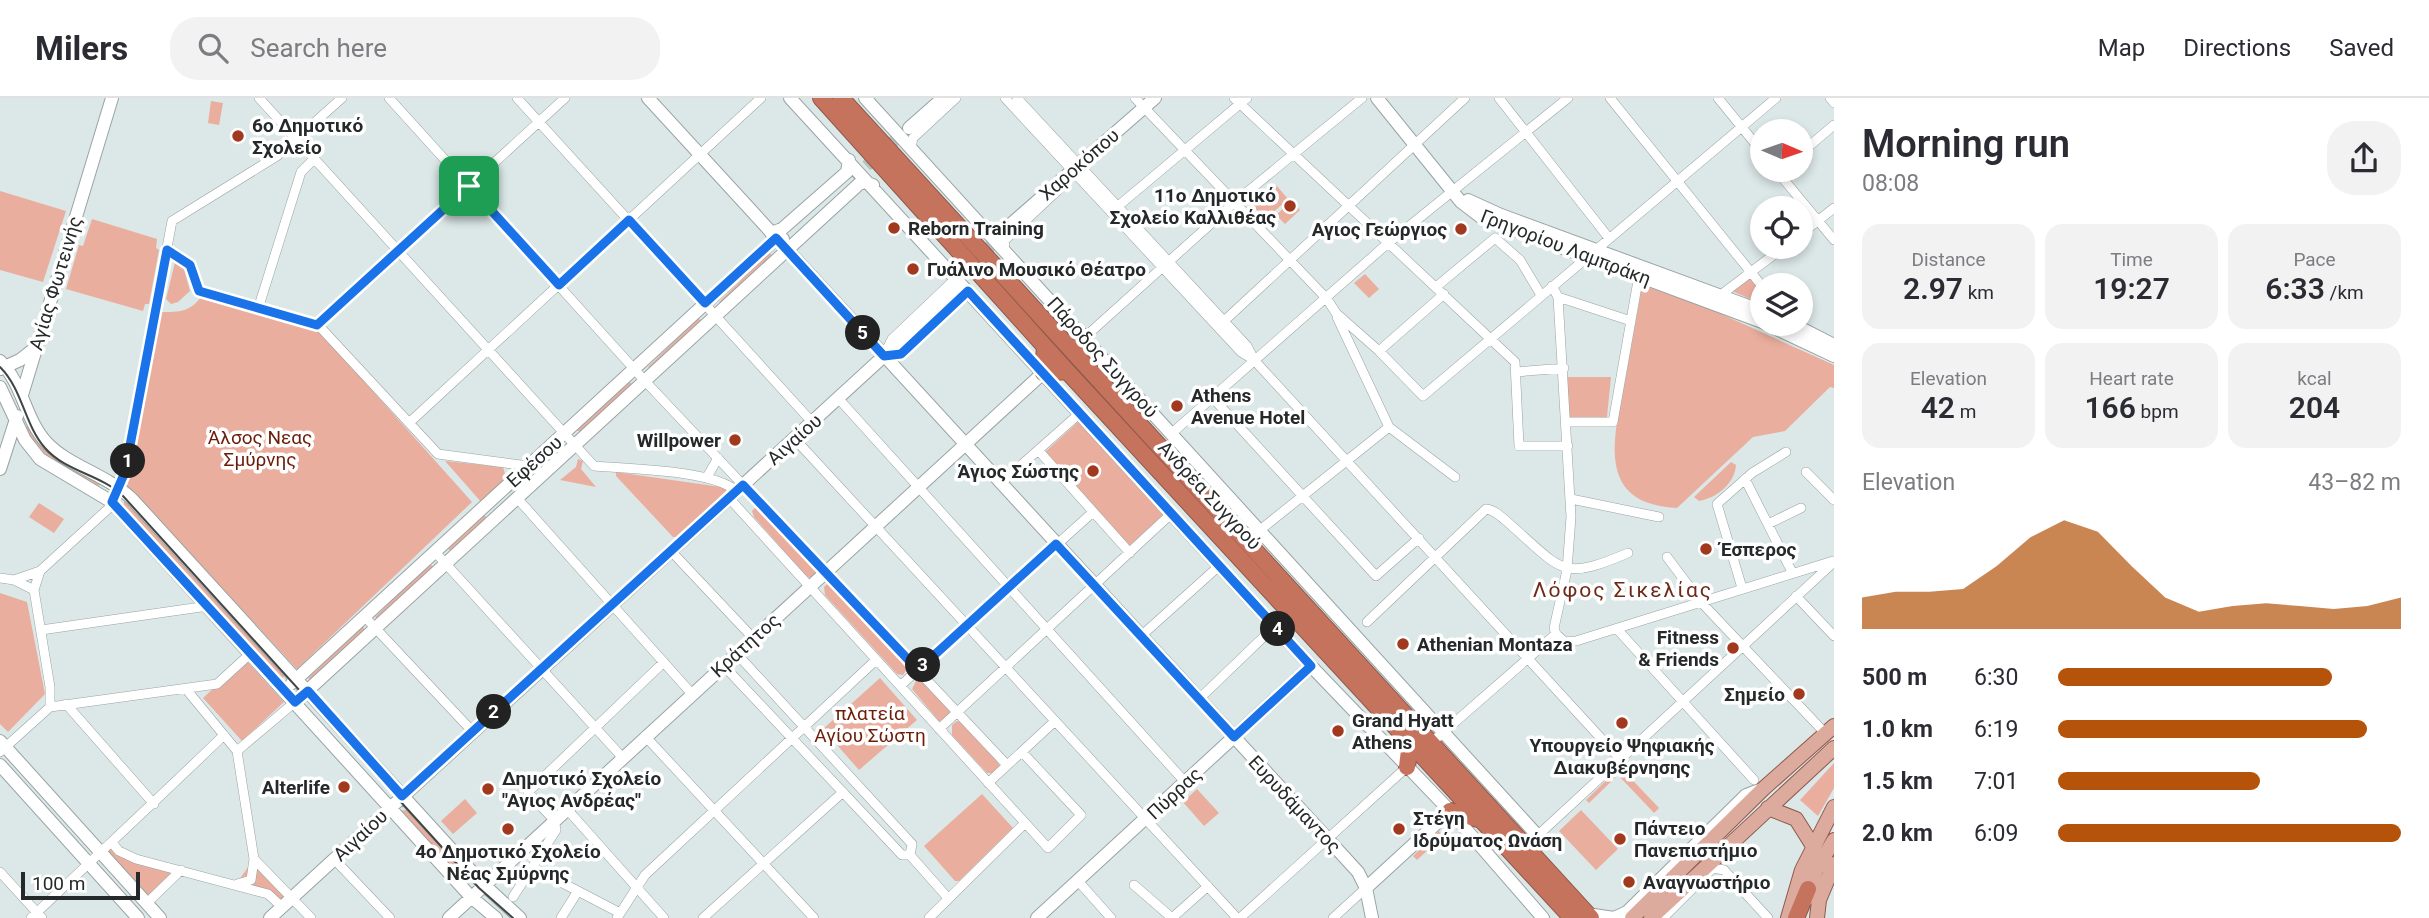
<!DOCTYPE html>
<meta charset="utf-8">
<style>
body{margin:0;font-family:Roboto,sans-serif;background:#f2f2f3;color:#2b2b33;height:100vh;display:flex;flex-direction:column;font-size:26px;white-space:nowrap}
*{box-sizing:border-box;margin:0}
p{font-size:23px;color:#7c7c81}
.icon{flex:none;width:38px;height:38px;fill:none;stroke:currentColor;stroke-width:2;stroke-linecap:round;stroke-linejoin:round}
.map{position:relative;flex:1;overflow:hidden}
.details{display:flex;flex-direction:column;background:#fff;width:595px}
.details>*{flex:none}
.needle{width:46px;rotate:92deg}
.fabs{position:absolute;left:1750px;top:21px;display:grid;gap:14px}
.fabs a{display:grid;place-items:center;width:63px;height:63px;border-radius:50%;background:#fff;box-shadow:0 4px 10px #0003;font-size:35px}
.scale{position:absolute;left:21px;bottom:18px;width:119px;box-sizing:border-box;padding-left:7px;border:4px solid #252929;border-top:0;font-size:19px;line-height:24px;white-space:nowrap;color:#252929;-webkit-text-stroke:5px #fff;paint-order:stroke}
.pin{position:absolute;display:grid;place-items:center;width:60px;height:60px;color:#fff;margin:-30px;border-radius:14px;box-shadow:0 4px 10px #0006}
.km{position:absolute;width:35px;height:35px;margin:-18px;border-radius:50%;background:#222;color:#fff;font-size:19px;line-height:35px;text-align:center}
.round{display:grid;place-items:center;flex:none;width:74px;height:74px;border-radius:28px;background:#f2f2f3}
.head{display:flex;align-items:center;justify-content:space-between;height:119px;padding:0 28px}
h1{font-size:38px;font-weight:600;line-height:52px}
.stats{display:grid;grid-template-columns:repeat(3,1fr);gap:10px;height:119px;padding:7px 28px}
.stats div{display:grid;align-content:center;border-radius:18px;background:#f2f2f3;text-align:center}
.stats b{font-size:30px;font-weight:600}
.stats small{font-size:19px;font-weight:400}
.stats p{font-size:19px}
.chart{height:196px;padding:14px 28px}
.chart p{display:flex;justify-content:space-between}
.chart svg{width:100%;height:126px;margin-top:7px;fill:#b45309;opacity:.7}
ul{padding:0 28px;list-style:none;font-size:23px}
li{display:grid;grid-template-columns:112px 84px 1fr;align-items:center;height:52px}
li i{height:18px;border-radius:9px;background:#b45309}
header{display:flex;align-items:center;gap:42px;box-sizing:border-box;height:98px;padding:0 35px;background:#fff;border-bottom:2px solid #e1e1e2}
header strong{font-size:33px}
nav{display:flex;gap:38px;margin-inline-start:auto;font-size:24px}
.search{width:490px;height:63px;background:#f2f2f3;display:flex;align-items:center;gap:18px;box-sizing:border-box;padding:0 24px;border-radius:28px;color:#7c7c81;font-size:26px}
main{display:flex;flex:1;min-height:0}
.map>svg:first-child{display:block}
.green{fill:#eaae9e}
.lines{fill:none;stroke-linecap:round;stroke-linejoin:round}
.secondary-tunnel{stroke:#b7c1c1;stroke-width:12;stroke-dasharray:12 6;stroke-linecap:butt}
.street-casing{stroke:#99a3a3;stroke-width:10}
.secondary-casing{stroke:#99a3a3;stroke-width:14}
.primary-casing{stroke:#8e594b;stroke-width:16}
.highway-casing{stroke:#8e594b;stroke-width:18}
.street{stroke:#fff;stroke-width:9}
.secondary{stroke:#fff;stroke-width:12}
.primary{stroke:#ddab9e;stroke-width:14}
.highway{stroke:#c6735e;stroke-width:16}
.tram{stroke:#404545;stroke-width:2}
.route-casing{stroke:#fff;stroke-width:14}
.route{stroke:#1a73e8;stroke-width:9}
.poi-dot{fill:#a1391e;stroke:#fff;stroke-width:2.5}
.labels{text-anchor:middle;stroke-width:7;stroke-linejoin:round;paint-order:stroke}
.poi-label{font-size:19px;font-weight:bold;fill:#252929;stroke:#fff;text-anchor:start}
.street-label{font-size:19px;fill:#252929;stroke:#fff}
.park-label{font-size:19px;fill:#6b1d08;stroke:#fff}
.neighbourhood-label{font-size:21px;letter-spacing:2px;fill:#6e2a19;stroke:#fff}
</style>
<header>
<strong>Milers</strong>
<div class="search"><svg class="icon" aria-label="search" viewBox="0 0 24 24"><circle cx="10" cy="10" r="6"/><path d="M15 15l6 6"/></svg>Search here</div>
<nav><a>Map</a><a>Directions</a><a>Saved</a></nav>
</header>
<main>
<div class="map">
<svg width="1834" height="820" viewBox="0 0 1834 820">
<rect width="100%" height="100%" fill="#dce7e7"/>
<path class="green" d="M211,3L223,5L219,27L208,25Z
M1276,87L1288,101L1266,121L1253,108Z
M0,93L66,113L43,184L0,172Z
M1292,103L1300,112L1285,126L1276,117Z
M92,121L157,141L156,150L159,152L149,206H145L143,213L66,191L79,147L83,148Z
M769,155L774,158L721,205L719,204Z
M175,164L184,171L190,193L178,204L171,206L166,201Z
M1365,176L1379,191L1369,200L1354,185Z
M1749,178L1762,194V206L1732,193Z
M1642,187L1708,210L1834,267V290L1830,289L1785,333L1753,339L1677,410C1592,406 1615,335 1626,278C1631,248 1637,218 1642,187Z
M202,198L320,234L472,404L297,571L127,388L161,214C180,214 190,214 202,198Z
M698,220L702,223L650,271L648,269Z
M1567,279H1611L1607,319H1568Z
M628,283L632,286L580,334L577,332Z
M1079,323L1164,416L1128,449L1044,355Z
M33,326L39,338L104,380L99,388C64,374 43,361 25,329Z
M578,361L583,363L581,371L596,389L560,382L576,369Z
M445,363L503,369L506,379L482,405Z
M1731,364L1736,367C1735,385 1717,400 1699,403L1694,399Z
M616,374L721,389L727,392V397L679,439H673L616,378Z
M125,397L289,574L280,582L123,411Z
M39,405L64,421L54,435L29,419Z
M755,410L760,411L816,474L813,480L807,479L754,419L752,413Z
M483,415L488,422L452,454L448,451Z
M429,466L434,469L378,521L375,519Z
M829,484L836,485L910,567L903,577L897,576L825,497L824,489Z
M0,495L27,504L45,596L8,634L0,626Z
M363,528L365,533L310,582L308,580Z
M245,561L284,604L242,643L203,600Z
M880,580L917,622L859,672L823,631Z
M917,581H923L951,612L946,622L939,623L912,591Z
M957,623L963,625L996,661L1000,668L994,675H987L952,637V627Z
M1834,665V690L1818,718L1800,702Z
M1620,669L1659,710L1654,715L1618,677L1589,705L1586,702Z
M1197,691L1219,715L1204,728L1183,704Z
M982,696L1013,730L959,783H955L924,748Z
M465,701L477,715L453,736L441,723Z
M411,711L471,777L463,785L400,713Z
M1581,712L1618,751L1596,772L1559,733Z
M1439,733L1443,738L1417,762L1413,758Z
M113,746L119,753L181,772L147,805L101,755Z
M254,761L292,800L282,809L274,801L236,786Z"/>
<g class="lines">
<path class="secondary-tunnel" d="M853,80L906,32
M955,193L1000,136"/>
<defs>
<path id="street" d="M259,0L594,368C627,371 714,372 736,393
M389,0L645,283L1007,667
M517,0L812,324
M1005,0L1241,254L1254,262
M1017,0L1247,248L1255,263L1620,661
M1135,0L1327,201L1336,215L1379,253L1423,298L1776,0
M1234,0L1515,264L1519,348H1568
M1499,0L1608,139
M1610,0L1762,188
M1718,0L1762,54
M1830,0L1834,5
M911,50L913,40L956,0
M1801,55L1834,27
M1776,72L1834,142
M1117,109L1247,0
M1801,136L1834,110
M1004,151L1005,142L1058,92
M167,152L190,167L199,193L321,230L438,356L528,368
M1552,188L1558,199L1571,419L1567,472L1554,530L1556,536
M1436,189L1495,140L1520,162L1541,197
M1722,196L1784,149
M1558,199L1631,223
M258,211L301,74L315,60
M1337,219L1389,329L1455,379
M1223,224L1465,0
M317,227L565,0
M1085,239L1235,104L1362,0
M886,253L892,241L956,180
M1379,253L1444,196
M884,258L901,256L968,193
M1516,274L1564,270
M1212,299L1376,478L1419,440
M838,300L1185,684
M410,324L761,0
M1566,324H1613L1639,177
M1172,335L1387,146L1568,0
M794,340L1237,820
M1038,352L1130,455
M1806,374L1834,402
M707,379L718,360
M1745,381L1792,474
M1001,385L1080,315
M517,400L692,596
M729,400L1048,750L1081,717L1022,654
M1571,401L1659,419
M1768,426L1801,410
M1260,432L1389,329
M671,453L753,540
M435,454L622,659
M1667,459L1700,503L1825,635
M0,480L14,482L34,492
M14,482L40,473
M1742,490L1717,406L1752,375L1786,354
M1796,498L1834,538
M364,518L473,634
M1367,524L1486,411C1496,412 1505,422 1513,429C1563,473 1562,483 1628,455
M1617,531L1754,682
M41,532L208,508
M1556,536L1565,544L1576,543L1833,463
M1141,538L1219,468
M736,555L912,746L910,757
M723,567L902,757H910L948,800
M900,588L1093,414
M186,591L237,653
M1199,601L1275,528
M66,606L154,706
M50,609V589L34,492L40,473L108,411L124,380L172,123L277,58L342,0
M50,609L217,586L251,555
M939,631L1172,415
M645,638L814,820
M1431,645L1556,536
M237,653L254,761L311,820
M237,653L295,604
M0,654L50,609
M988,685L1055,623
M566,710L664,820
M1535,740L1834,464
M113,746L119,753L136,761L268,796L282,809
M334,761L390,820
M532,769L620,815
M0,774L42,820
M1706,777L1713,770L1724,772L1768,820
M1078,783L1111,820
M237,786L251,782L254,761
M1134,787L1172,820
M513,799L556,732L554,722L528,694L664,564
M147,805L181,772
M31,820C95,759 160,699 224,637
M561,820L578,793
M617,820L645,777L876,562
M703,820L843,694
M929,820L1025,725
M1172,820L1208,788
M1240,820L1407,669
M1333,820L1366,790
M1663,820L1694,789"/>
<path id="secondary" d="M648,0L1358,774L1366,790L1372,820
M790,0L1311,568L1450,713L1543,820
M865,0L1537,737
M1377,0L1461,104L1482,120L1762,224
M909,30L943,0
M1468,102L1501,117L1762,213
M1003,133L1155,0
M771,135L782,131L847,74L849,62
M1766,226L1834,258
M1793,226L1834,247
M0,263C23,286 25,321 46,344C68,368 106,376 132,401L483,786L520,820
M0,271L20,262L34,251
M0,289L25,342L40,361L112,404L471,799L496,820
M22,297L112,0
M0,371L17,318
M292,585L769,147L776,140L783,141
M295,604L859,86L865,84L873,87
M0,643L160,820
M0,667L138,820
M1366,790L1450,713
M1587,816L1614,820L1627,814L1746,697L1762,691
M270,820L955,193
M449,820L1043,275
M1037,820L1311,568"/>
<path id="primary" d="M1768,710L1796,721L1813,748
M1806,801L1816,772L1834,742
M1632,820L1763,691L1834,628
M1651,820L1834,650
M1788,820L1802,772L1834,709
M1817,820L1819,802L1834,766"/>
<path id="highway" d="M821,0L1067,273L1572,820
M841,0L1591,820
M1045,249L1043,275L1067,273
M1079,260V247L1085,239
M1407,669L1410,644
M1450,713L1482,722
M1796,820L1808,791"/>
</defs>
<use href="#street" class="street-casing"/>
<use href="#secondary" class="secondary-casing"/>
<use href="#primary" class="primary-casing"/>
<use href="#highway" class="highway-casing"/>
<use href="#street" class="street"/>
<use href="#secondary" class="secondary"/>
<use href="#primary" class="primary"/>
<use href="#highway" class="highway"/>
<path class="tram" d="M0,269C23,292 24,326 45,350C66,374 100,376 123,398L479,790L513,820"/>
</g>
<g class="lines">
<defs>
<path id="route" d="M469,88L559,187L629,122L705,205L776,140L884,258L901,256L968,193L1311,568L1234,639L1056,446L918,572L743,387L402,698L308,593L295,604L112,404L125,374L167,152L190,167L199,193L317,227Z"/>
</defs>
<use href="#route" class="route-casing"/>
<use href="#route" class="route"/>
</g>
<g class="poi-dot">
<circle cx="238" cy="38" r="7"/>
<circle cx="1290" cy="108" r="7"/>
<circle cx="894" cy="130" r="7"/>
<circle cx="1461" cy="131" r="7"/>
<circle cx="913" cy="171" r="7"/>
<circle cx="1177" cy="308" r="7"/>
<circle cx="735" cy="342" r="7"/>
<circle cx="1093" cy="373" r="7"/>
<circle cx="1706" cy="451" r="7"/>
<circle cx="1403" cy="546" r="7"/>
<circle cx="1733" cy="550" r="7"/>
<circle cx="1799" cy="596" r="7"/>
<circle cx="1622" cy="625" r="7"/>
<circle cx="1338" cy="633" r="7"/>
<circle cx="344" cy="689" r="7"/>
<circle cx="488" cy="691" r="7"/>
<circle cx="508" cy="731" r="7"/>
<circle cx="1399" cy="731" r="7"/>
<circle cx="1620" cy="741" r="7"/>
<circle cx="1629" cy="784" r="7"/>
</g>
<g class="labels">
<g class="poi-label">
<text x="252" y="34">6ο Δημοτικό<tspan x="252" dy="22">Σχολείο</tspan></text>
<text x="1276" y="104" text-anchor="end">11ο Δημοτικό<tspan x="1276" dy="22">Σχολείο Καλλιθέας</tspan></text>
<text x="908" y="137">Reborn Training</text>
<text x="1447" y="138" text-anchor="end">Αγιος Γεώργιος</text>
<text x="927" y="178">Γυάλινο Μουσικό Θέατρο</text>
<text x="1191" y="304">Athens<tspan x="1191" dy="22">Avenue Hotel</tspan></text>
<text x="721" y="349" text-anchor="end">Willpower</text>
<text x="1079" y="380" text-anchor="end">Άγιος Σώστης</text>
<text x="1720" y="458">Έσπερος</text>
<text x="1719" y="546" text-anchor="end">Fitness<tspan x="1719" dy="22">&amp; Friends</tspan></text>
<text x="1417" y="553">Athenian Montaza</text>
<text x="1785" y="603" text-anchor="end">Σημείο</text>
<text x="1352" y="629">Grand Hyatt<tspan x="1352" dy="22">Athens</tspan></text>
<text x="1622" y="654" text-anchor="middle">Υπουργείο Ψηφιακής<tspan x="1622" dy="22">Διακυβέρνησης</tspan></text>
<text x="502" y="687">Δημοτικό Σχολείο<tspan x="502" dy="22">"Αγιος Ανδρέας"</tspan></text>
<text x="330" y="696" text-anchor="end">Alterlife</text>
<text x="1413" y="727">Στέγη<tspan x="1413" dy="22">Iδρύματος Ωνάση</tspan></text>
<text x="1634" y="737">Πάντειο<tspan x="1634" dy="22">Πανεπιστήμιο</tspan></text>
<text x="508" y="760" text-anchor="middle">4o Δημοτικό Σχολείο<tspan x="508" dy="22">Νέας Σμύρνης</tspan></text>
<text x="1643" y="791">Aναγνωστήριο</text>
</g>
<g class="street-label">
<text transform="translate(1079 66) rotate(-41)" y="7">Χαροκόπου</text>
<text transform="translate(1566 149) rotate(21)" y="7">Γρηγορίου Λαμπράκη</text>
<text transform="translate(55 185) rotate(-73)" y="7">Αγίας Φωτεινής</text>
<text transform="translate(1103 259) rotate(48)" y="7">Πάροδος Συγγρού</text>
<text transform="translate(794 341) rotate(-42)" y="7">Αιγαίου</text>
<text transform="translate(534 363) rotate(-42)" y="7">Εφέσου</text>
<text transform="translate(1210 397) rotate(47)" y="7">Ανδρέα Συγγρού</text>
<text transform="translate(745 547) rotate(-42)" y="7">Κράτητος</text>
<text transform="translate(1174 695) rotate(-43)" y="7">Πύρρας</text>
<text transform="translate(1295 706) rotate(47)" y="7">Ευρυδάμαντος</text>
<text transform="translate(360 737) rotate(-43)" y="7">Αιγαίου</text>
</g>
<g class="park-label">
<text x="260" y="346">Άλσος Νεας<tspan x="260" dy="22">Σμύρνης</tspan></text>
<text x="870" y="622">πλατεία<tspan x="870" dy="22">Αγίου Σώστη</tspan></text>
</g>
<g class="neighbourhood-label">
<text x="1623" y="499">Λόφος Σικελίας</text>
</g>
</g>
</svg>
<div class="fabs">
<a><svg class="needle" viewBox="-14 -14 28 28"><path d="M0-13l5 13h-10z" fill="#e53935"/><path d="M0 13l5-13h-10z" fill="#7c7c81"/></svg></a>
<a><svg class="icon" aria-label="locate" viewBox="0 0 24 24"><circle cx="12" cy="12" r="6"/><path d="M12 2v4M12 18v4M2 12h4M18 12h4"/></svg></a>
<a><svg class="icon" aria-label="layers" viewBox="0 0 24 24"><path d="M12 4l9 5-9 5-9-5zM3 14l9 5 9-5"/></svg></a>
</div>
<div class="scale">100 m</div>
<div class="pin" style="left:469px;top:88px;background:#1e9e55"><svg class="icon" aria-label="arrive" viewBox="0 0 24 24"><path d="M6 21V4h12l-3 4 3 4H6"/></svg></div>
<b class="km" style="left:128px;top:363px">1</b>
<b class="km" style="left:494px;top:614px">2</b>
<b class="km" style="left:923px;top:567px">3</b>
<b class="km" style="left:1278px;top:531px">4</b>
<b class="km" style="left:863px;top:235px">5</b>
</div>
<section class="details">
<div class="head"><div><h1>Morning run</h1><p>08:08</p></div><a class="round"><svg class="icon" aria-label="share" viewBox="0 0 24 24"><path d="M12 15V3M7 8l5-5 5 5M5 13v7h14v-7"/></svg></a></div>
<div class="stats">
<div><p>Distance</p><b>2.97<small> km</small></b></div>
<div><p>Time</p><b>19:27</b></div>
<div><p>Pace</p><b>6:33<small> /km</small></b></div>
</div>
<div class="stats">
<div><p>Elevation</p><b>42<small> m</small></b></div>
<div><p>Heart rate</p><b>166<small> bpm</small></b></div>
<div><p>kcal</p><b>204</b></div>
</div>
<div class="chart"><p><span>Elevation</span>43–82 m</p>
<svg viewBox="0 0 160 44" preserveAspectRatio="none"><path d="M0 44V33L10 31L20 31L30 30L40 22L50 12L60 6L70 10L80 22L90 33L100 38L110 36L120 35L130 36L140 37L150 36L160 33V44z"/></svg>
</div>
<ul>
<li><b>500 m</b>6:30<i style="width:80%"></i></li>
<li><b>1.0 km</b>6:19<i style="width:90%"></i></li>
<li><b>1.5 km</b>7:01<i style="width:59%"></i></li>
<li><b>2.0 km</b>6:09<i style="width:100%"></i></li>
</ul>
</section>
</main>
